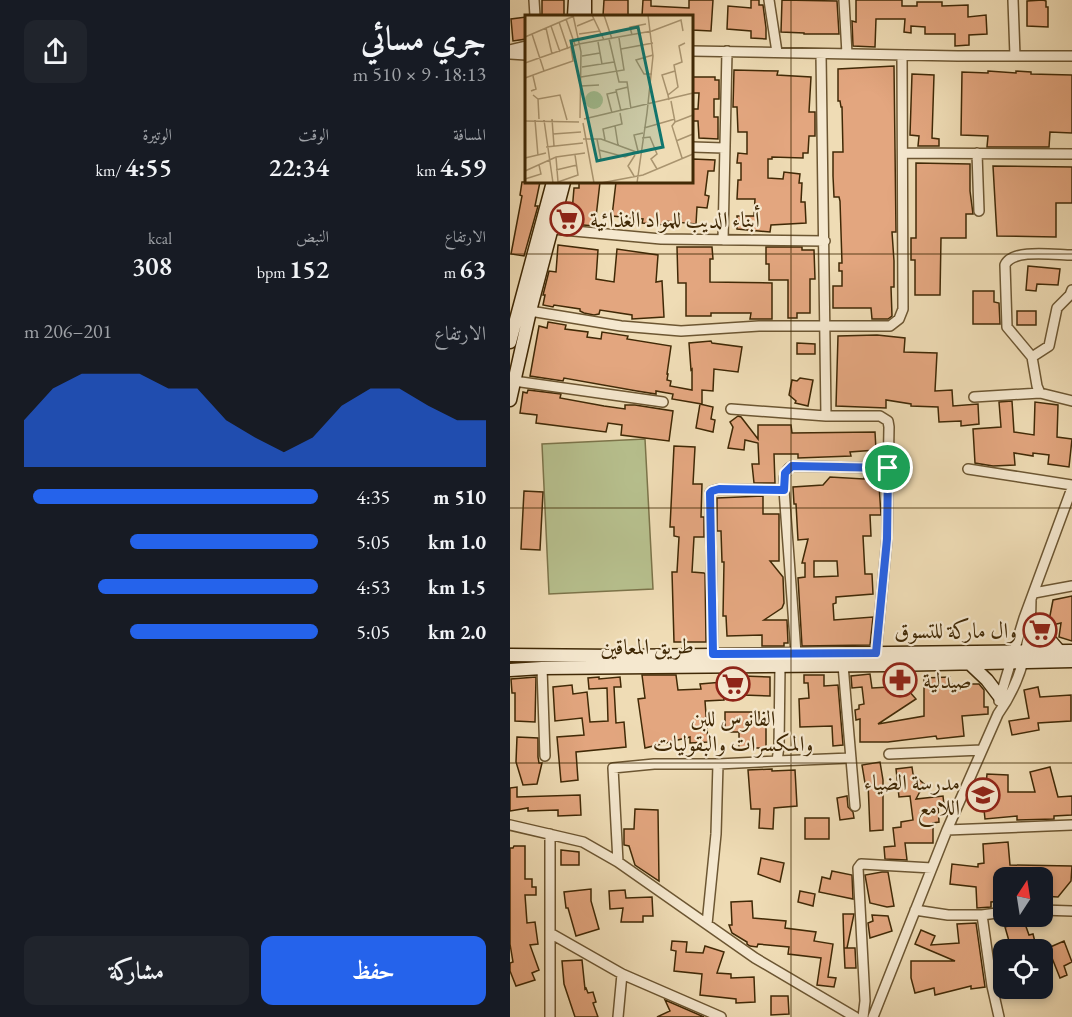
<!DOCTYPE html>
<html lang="ar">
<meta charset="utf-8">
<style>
body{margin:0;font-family:"EB Garamond",Amiri,serif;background:#20242c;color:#f1f3f6;direction:rtl;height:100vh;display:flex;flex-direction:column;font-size:22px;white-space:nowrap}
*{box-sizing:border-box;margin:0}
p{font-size:20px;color:#9ea1a6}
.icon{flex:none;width:33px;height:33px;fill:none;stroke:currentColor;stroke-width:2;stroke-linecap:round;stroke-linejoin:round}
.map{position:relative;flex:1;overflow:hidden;direction:ltr}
.panel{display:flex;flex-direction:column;background:#171b24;width:510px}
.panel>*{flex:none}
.needle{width:39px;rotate:12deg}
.buttons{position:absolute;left:483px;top:867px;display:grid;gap:12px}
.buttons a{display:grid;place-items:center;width:60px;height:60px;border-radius:12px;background:#171b24;box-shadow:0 3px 9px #0003;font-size:30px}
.pin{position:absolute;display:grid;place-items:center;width:51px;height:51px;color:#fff;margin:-26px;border:3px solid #fff;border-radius:50%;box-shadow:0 2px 6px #0007}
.round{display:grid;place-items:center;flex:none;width:63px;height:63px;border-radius:12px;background:#20242c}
.summary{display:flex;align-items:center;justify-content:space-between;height:102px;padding:0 24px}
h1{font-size:33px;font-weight:600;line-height:45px}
.figures{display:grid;grid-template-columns:repeat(3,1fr);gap:9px;height:102px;padding:6px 24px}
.figures div{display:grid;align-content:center}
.figures b{font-size:26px;font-weight:600}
.figures small{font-size:16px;font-weight:400}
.figures p{font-size:16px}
.chart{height:168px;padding:12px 24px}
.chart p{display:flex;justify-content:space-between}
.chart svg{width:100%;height:108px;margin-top:6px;fill:#2563eb;opacity:.7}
.primary-button{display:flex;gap:12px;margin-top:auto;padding:12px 24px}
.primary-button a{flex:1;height:69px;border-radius:12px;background:#2563eb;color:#fff;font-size:24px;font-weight:600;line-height:69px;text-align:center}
.primary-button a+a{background:#20242c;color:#f1f3f6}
ul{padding:0 24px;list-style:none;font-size:20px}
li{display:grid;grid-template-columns:96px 72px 1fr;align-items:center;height:45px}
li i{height:15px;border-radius:8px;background:#2563eb}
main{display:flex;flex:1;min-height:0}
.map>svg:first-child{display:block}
.pitch{fill:#b7c08e;stroke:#7c744a;stroke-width:1.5}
.building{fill:#e3a67f;stroke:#402906;stroke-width:1.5;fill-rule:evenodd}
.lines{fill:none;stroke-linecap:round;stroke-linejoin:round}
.street-casing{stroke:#6c5632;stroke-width:12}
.secondary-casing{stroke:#402906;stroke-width:15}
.street{stroke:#f5e8cf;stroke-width:9}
.secondary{stroke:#f5e8cf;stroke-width:12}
.route-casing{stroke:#fff;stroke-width:12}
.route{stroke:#2563eb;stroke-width:8}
.grid{fill:none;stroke:#402906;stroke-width:1.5;stroke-opacity:0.55}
.labels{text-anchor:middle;stroke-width:4.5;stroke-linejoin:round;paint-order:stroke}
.poi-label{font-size:22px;fill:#402906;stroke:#f5e8cf;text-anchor:start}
.street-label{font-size:22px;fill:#402906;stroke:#f5e8cf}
.inset-road{fill:none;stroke:#a9946f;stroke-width:1.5}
.view{fill:#0f766e;fill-opacity:0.15;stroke:#0f766e;stroke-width:3}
.inset-edge{fill:none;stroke:#402906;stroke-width:3}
</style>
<main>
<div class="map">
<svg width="562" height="1017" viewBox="0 0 562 1017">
<rect width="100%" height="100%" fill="#efdcb5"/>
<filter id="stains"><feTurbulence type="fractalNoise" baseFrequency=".00333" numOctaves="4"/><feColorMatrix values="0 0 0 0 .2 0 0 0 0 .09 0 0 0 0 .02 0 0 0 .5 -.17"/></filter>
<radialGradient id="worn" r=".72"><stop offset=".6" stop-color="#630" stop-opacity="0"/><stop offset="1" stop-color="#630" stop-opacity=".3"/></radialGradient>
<path class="pitch" d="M135,439L143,589L39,594L32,444Z"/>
<path class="building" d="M32,0H54V16H32Z
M94,0H118V16H93Z
M133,0H141V6L179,8V0H203L201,31L182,30V16H132Z
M241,0H249V5H253L256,28V39L241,38V31L217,29L218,6L241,8Z
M272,0L327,1L329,34H294V33L271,32Z
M346,0H392V6H407V2H432V6L458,5V17L476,15L477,34L459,35V45L445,46V34H415V27L401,26V33L394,32L395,19H366L365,47L343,46L342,21L346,22Z
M533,0L536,1V7H538V27L517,26V1Z
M16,17V39L3,41L1,19Z
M384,66L386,232H382L384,261V287H381L382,316L378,319H362L361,308H323V286H332V271H329V263H332L330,201L329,197H324L323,176V152H333L332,107H331L330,101H328V69Z
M224,70L268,71L267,75L301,77L299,112H305V136H299L298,153H293V158L262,157V159H258V178L273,179L274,172L290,174L289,183H292L291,202H295L296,223L261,225L260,232L227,229V216H244L245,199H227L228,180H231V163H227L228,153L237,154V132H228L227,107H223Z
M478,71L506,73V71L521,72V74L562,75V133L540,132L539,147H477L478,136L451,135L452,72L478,73Z
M402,74L424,75L422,138L429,139V146H408L409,136L400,135Z
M182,77H205V80H209V99H204V117H208V139L189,138L188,121H183V109H188L189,93H182Z
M183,159L205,160L204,171H198L195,195L199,196L197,208L187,207L186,224L155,221V225L132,223L133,219L102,216L106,182H182Z
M406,163L460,164V191L463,214H456V238H431L430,295H405V260H401V238H406Z
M483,166L562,167V203H546V237L487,236Z
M12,182H30L25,206H28L14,256L1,254L12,196L10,195Z
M69,182H90L85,226L61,224L64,188H69Z
M48,245L88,250L86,279L104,282L107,249L148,255L146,282L152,281L154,317L122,319V315L90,310L89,314L84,315L74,313L70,311V309L44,305L43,307L33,305L35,295H33L39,271L46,272Z
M167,247H202L203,259H200V282L262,283V319H240L241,313H201V316H176V283H168Z
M256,247H292V250H304L305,279H300V313H287V318H278V280H259V264H256Z
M518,266L550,269L548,285L527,284L526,291L516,290Z
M463,291H484V302L489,303L490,324H463Z
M507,311H526V325H507Z
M38,322L56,325L55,329L78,332L77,337L91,339L92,332L118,336L117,339L161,346L157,374H158L157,380L161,381L160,386L182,390V369L181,370L179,343L201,341L202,343L232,347L228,372L204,369L203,391L192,390V404L162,399L163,394L146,391V394L127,391L54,378L53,381L20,376L29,326L37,328Z
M367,335L395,338L394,352L427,353L425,391L442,390L443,406L468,404L469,424L451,426V421L429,422L428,407L401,406V404L376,400V408L326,406L328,336Z
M287,343L305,344V354H287Z
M290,378L303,380L298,406L285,403L286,401L279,395L282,380L287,381Z
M18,390L51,394L50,398L94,406L115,409V405H125L163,411L159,441L111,435L112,425L98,423L96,432L26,423L27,415L10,413L13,392L17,393Z
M502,401L504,432L524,435L525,402L548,405L547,437L562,439L559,467L538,464L539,455L523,453V456L504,453L505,465L483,466L465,463L463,429L491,427L489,402Z
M190,404L203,407L201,419L205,420L203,432L186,428Z
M228,416L231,417L248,439V425H281L282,433L365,432L366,450L340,452L341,456L288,458V454H264L265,483H244L242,464H249L248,443L235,440L234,450L218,448L223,427L220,422Z
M164,446L185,447L183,484H192L191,517H194V537H184L182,572L194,573L195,574L196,642H164L162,572H167L169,537L164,536V527H160Z
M355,474L371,475V485H369L371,515H360L361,536H353L355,574H362L363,594L326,597V603L323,604L324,620L363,617L360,645L292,646L288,578L295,577V563H292L298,539L288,540L286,504H284L283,487L313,485L320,477L354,479ZM304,561H327L328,576L304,577Z
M14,491L33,492L30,550L11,549Z
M253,496V514H269V561H260L273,577L274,603L272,608L254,620H277L278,643H274V646H252V635L217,636L216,616H213L214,562H212L211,531H207V498Z
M562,596V641L549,637L551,623L538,626L543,600Z
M360,674L362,688L380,687L379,679L397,678L398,690L406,699L368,724L414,716V678L440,677V684H469L474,690V707H478V714L452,716L454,736L427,739L426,736L378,742H350V719L346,720L345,710L349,709V705L354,704L352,687L342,688L341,676Z
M132,675H166L168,690L191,689L190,684L213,682L214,700L195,701L198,742L180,743V737L135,748L128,699L135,698Z
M294,675H314V686L328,685L333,745L323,746L322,726L290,727L289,699L299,698L298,683H294Z
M233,676L260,677V696L233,695Z
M26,677L25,722L5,721V693H2L1,679Z
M89,677V679L110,677L111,687H104L106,723L114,722L116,747L66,752L68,780L51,782L47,737L74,735L72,718L45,721L43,687L62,685L63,694L77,692L80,722L98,721L97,688L79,689L78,678Z
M528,687L530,697L561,695V721L528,723L529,730L502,735L499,721L519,718L514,690Z
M215,712H249V722L256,721V748H229V732H215Z
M7,737L28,738V757L29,763H32L27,784L13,785L6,762Z
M370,762L373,780V830L360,831L358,782L355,783L352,765Z
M402,767L403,774L414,784L406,799L433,796L434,805L428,806L429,822L423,823V843H395L397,860L375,859L374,847L385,846L383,828L391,827V822L403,820L400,796L389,797L386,769Z
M540,767L548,797L562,796V815L544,816V819L507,820V816L475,819L473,800L468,801L471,787L476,786L477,774L498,775V792H525L520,772Z
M262,769V771L285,770L287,806L264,808L263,829L249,828L250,809H241L238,770Z
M7,787V797L70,795L71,815L48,816V810L18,811V808L0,811V788Z
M337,796L338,807L343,812L344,818L330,820L327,798Z
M125,809L148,810L149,881L125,865L119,846L114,845V829H124Z
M295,818H319V839H295Z
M498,842L500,865L562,866L561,881L548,897L532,896V878H494V901L481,902V907L467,908L466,887L440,884L442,864L468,867V864L474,863L473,844Z
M4,846H15V879H22V887H26V895H15L17,923L25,922L28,944L20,945L29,970L22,973L25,980L6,986L0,971V963L3,962L0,944V848H3Z
M51,850L69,852V865H51Z
M251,858L274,863L270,882L248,874Z
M322,871L342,875L343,899L309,892L312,877L320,879Z
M372,872H378L384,906L377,907L360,903L355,875Z
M81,889V901L89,929L66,936L58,908H56L54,892Z
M115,890L116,898L142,897L143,916H133V922H111L113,908L100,909L99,891Z
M290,891L305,894L303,906L288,902Z
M242,901L243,918L276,921L275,928L306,932L304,941L323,944L318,977L326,978L324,987L307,985L311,958L278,954L279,947L248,944L247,947L240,946L237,944V942L222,933L219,925H222L221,902Z
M333,914H344L337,948H334Z
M362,915L378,916L382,931L360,938L358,923L363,921Z
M514,921L519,935L523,934L527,950H506L503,940L499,941L495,927Z
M466,923L475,987L461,989V986L425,995L424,988L405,993L401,978V961H445L405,944L411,930L425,936L421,945L449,943L447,924Z
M162,941L177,942L176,952L193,953L195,946L214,952L207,973L221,974V978L244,977L245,1002L226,1003V999L190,995L192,974L164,971L166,951L161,950Z
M554,941L562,962L554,966L557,975L550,978L538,948Z
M334,948H345L346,968H335Z
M72,960L75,989L76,988L78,993L83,992L86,1002L83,1003L88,1017H65L54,984L52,961Z
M261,996H278L279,1014L261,1015Z
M155,1000L194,1017H147L160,1011Z"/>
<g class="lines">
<defs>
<path id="street" d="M24,0L25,16
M259,0L267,52
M334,0L337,54
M503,0L505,56
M0,50L16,46
M182,51L448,56H562
M0,54L16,55
M311,54L316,416H370L378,421L379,427L377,539L366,653
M182,147L214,148
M393,153L562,154
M467,153L469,211
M42,229L151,239L315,241
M213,240L217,51
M562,255C546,255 502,248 495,265L497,327L522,357L527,386L530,393L562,401
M20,311L111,326L171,331L249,326H380L389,319L393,309L392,55
M522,357L539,346L547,308L560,295L562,290
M4,381L153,402
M464,397L530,393
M221,409L316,416
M458,469L562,485
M524,593L562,586
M286,653L274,490C274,480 273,472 282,466L378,468
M203,654L200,493L202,491L209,489L274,490
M333,665L345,806
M32,668L35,756
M489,701L514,618L562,488
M379,754L472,750
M267,761L341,758
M0,825L73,842L108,862L245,958L345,1017
M437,830L562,825
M40,834V1017
M108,862L103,768L144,764H208L267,761L269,746L270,666
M405,910L438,915H472L482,986L489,1017
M532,910L562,911
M472,915L494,912
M197,924L206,834L208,764
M40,933L112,974L211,1017
M108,1017L112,974
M353,1017L355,1001L348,868L351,864L422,868
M363,1017L437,830L488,714C512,681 521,640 521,599"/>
<path id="secondary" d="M64,16L65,0
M75,16V0
M0,342L43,182
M0,400L20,311L54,182
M521,618L550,652
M0,655L107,656L562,651
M459,663L477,680L490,697
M0,670L32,668L380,665L562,661"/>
</defs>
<use href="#street" class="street-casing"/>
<use href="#secondary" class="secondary-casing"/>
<use href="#street" class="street"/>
<use href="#secondary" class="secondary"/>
</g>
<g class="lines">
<defs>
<path id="route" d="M282,466L378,468L377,539L366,653L203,654L200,493L202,491L209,489L274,490L275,473Z"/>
</defs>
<use href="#route" class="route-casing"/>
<use href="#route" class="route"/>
</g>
<path class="grid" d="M281,0V1017M0,254H562M0,508H562M0,763H562"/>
<defs>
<symbol id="supermarket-ring" viewBox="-11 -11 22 22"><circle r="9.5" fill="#f5e8cf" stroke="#8f2418" stroke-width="1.5"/><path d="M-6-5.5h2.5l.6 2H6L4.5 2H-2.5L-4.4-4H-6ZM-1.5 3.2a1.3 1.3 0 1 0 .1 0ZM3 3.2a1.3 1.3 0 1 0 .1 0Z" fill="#8f2418"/></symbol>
<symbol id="pharmacy-ring" viewBox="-11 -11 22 22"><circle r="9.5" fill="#f5e8cf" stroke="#8f2418" stroke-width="1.5"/><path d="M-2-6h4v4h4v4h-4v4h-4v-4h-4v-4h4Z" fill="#8f2418"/></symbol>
<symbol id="school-ring" viewBox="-11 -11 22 22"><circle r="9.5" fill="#f5e8cf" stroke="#8f2418" stroke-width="1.5"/><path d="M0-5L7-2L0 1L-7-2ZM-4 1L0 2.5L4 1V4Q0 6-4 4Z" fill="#8f2418"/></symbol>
</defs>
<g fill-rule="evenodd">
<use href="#supermarket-ring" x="38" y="200" width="38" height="38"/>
<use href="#supermarket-ring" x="511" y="611" width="38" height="38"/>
<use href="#pharmacy-ring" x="371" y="661" width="38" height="38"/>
<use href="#supermarket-ring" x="204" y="665" width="38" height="38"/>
<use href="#school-ring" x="454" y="776" width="38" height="38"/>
</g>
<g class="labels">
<g class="poi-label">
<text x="80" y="227">أبناء الديب للمواد الغذائية</text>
<text x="507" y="638" text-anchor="end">وال ماركة للتسوق</text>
<text x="413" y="688">صيدلية</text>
<text x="223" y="726" text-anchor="middle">الفانوس للبن<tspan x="223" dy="25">والمكسرات والبقوليات</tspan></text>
<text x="450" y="790" text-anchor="end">مدرسة الضياء<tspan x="450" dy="25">اللامع</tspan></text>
</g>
<g class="street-label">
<text transform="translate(137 646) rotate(-1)" y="8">طريق المعاقين</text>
</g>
</g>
<g transform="translate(15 15)">
<rect width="168" height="168" fill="#efdcb5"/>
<path d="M60 85a9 9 0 1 1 18 0a9 9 0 1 1-18 0Z" fill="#b7c08e"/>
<path class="inset-road" d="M48,0L56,37L55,103M67,0L79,25M79,0L87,24M41,4L50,30M34,7L43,34M26,11L35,37M52,11L69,4M21,13L27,39M7,19L19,56L48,46L46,33M54,19L75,16M107,20L105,12L121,9M0,22L49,1M84,24L94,67H102L106,94M73,27L77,49M96,34L128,28M57,41L75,38M0,48L54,29L127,16L156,5L158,16M57,52L89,47M127,59H119L111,45L128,40M56,62L99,55L94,23M0,63L19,56M56,71L74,70M6,76L11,74L8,61M8,80L13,84L14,104M143,80L137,60L150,56M13,84L35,80L42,105M144,85L143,80L153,72L149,50L157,47L154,31L160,28M146,86L150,107L168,100M96,96L91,75L103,72M87,98L82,79L91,77M122,98L128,41L123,0M27,104L29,131M59,104L168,78M10,105L13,141M19,105L28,168M0,106L54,107M150,107L147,111L157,143M58,108L69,168M90,111L93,130M119,113L150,104M28,119L56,117M117,123L125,122L132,139L126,144L132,154M58,124H76L114,138M72,124L76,145M80,125L78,114L97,109L95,98M151,126L168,119M21,132L58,128M74,135L100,142L112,137M113,136L109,120L118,118M31,142L33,167M0,143L21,138M31,155L52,150M0,156L31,142L60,138M109,161L103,151L110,140M0,164L16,159L14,150M33,167L53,160L50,140M76,168L118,160L168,139M112,168L122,98"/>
<path class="view" d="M113,12L138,132L72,146L46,26Z"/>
<rect width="168" height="168" class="inset-edge"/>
</g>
<rect width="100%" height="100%" filter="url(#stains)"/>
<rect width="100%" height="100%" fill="url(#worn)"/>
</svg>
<div class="buttons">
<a><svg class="needle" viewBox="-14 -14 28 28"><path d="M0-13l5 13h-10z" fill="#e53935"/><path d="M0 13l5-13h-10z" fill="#9ea1a6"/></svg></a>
<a><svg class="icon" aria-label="locate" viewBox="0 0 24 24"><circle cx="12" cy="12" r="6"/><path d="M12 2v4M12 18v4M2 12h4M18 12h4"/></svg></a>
</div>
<div class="pin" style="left:378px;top:468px;background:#1e9e55"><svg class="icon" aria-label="arrive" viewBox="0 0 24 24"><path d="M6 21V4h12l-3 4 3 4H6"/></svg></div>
</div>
<section class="panel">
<div class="summary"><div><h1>جري مسائي</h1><p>18:13 · 9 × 510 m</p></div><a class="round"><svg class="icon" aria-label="share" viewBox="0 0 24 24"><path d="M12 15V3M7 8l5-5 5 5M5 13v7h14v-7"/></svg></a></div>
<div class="figures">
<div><p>المسافة</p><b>4.59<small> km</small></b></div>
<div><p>الوقت</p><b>22:34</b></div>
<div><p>الوتيرة</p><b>4:55<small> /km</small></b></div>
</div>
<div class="figures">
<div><p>الارتفاع</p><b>63<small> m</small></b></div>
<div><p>النبض</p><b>152<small> bpm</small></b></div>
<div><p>kcal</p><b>308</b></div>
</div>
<div class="chart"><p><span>الارتفاع</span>201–206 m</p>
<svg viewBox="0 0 160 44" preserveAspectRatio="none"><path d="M0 44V25L10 12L20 6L30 6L40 6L50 12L60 12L70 25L80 32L90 38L100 32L110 19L120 12L130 12L140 19L150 25L160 25V44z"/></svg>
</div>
<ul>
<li><b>510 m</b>4:35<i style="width:97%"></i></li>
<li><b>1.0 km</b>5:05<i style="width:64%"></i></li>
<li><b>1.5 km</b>4:53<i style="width:75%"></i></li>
<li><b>2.0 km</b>5:05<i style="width:64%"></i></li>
</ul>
<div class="primary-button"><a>حفظ</a><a>مشاركة</a></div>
</section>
</main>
